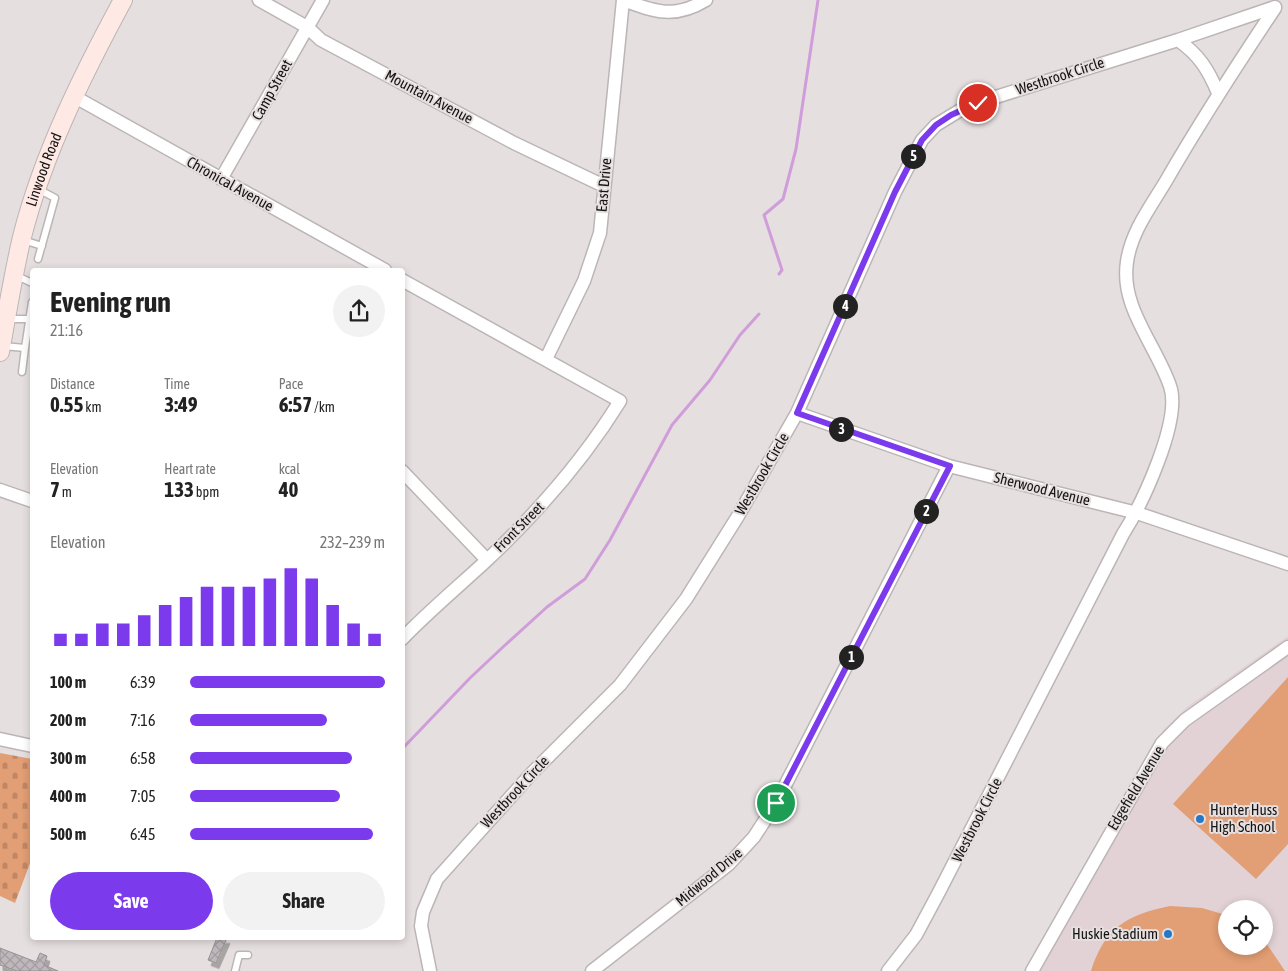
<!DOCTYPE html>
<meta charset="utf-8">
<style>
body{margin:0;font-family:"Asap Condensed",sans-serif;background:#f2f2f2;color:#222;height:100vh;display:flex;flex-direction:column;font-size:19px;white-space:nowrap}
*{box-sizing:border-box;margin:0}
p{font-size:16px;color:#767676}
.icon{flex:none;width:28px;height:28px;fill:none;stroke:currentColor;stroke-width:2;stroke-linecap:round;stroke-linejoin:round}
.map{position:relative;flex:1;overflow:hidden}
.panel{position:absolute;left:30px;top:268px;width:375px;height:672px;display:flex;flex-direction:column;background:#fff;border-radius:5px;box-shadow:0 2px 8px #0003}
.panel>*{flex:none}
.tools{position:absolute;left:1218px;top:900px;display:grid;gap:10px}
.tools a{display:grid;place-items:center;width:55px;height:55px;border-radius:50%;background:#fff;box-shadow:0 2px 8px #0003;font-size:25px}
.pin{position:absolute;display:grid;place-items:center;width:42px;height:42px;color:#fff;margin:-21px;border:2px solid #fff;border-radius:50%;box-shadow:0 1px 5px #0007}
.km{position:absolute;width:25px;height:25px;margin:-12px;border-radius:50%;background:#222;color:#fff;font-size:14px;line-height:25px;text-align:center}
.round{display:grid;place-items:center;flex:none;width:52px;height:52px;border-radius:26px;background:#f2f2f2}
.headline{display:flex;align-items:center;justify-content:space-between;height:85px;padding:0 20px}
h1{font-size:28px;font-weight:700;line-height:38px}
.stats{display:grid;grid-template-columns:repeat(3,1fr);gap:8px;height:85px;padding:5px 20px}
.stats div{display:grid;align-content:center}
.stats b{font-size:21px;font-weight:700}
.stats small{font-size:14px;font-weight:400}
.stats p{font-size:14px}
.chart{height:140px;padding:10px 20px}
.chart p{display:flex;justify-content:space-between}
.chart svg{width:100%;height:90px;margin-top:5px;stroke:#7c3aed;stroke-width:6}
.button{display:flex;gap:10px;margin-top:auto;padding:10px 20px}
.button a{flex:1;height:58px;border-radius:30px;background:#7c3aed;color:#fff;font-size:20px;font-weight:700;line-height:58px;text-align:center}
.button a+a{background:#f2f2f2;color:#222}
ul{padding:0 20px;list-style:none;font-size:16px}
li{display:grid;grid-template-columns:80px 60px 1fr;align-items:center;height:38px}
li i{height:12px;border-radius:6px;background:#7c3aed}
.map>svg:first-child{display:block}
.built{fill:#e2d2d5;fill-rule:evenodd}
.cemetery{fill:url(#cemetery-stones)}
.park{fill:#e29e74}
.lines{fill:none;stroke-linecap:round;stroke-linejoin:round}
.stream{stroke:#cf9eda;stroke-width:3}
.building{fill:url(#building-cross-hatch);stroke:#979194;filter:url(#shadow)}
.lane-casing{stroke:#bcb5b6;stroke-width:9}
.street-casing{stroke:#bcb5b6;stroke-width:15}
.secondary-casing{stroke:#bcb5b6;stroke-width:20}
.lane{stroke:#fff;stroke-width:6}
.street{stroke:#fff;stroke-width:12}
.secondary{stroke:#ffe9e5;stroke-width:18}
.route-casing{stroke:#fff;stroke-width:10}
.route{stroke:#7c3aed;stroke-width:6}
.poi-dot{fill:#2678c7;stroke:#e6dfe0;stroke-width:2}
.labels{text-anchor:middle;stroke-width:4;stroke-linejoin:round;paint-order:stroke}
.street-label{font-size:15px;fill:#171414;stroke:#e6dfe0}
.poi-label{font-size:15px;fill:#171414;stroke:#e6dfe0;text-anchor:start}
</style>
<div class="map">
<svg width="1288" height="971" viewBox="0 0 1288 971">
<defs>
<pattern id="cemetery-stones" width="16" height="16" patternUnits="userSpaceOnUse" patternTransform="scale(1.25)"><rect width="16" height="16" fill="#e29e74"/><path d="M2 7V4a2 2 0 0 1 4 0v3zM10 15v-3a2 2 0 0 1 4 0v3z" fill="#c18764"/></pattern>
<pattern id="building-cross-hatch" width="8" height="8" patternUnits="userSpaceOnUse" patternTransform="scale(1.25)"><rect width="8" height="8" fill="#beb8bc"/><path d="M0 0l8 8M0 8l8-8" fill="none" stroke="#a39da1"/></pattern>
<filter id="shadow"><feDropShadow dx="3" dy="5.5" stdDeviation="0" flood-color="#0004"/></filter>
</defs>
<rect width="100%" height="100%" fill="#e6dfe0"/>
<path class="built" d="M1288,636V971H1025L1163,730L1188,706ZM1226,909H1264V946H1226Z"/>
<path class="cemetery" d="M0,753L32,759V858L15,903L0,896Z"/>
<path class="park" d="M1288,677V844L1256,879L1173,804Z
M1170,906L1202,908L1226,915V946H1264V940L1285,971H1091C1105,927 1127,915 1170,906Z"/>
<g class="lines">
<path class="stream" d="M779,274L782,270L764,215L783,199L796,149L818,0
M402,749L470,678L503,647L547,607L585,579L610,540L672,425L710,380L740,335L759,314"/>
</g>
<path class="building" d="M217,938H227L216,963L208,960Z
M0,948L36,962L40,953L47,956L44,965L58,971H17L0,965Z"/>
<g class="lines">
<defs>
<path id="lane" d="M38,189L55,198L38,259
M23,240L42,246
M15,275L32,283
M7,319H30
M3,346L25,348L32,302
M22,372L25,348
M235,971L239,955H248"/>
<path id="street" d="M259,0L307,27L321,40L514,143L604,186
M623,0C655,12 675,19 706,0
M1178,40L1275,7
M75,97L385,270
M221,179L323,0
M402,280L620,401C583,461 537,513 486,561C458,587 429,611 402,639
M546,359L584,281L600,233L623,0
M797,413L949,466L1137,513L1288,564
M402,471L487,560
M0,490L32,501
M0,739L32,746
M430,971L421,926L423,912L437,879L531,774L620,685L686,599L738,516L797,413L895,192L922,140L936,125L967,106L1178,40C1199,55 1208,69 1218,93
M592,971L729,864L754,837L776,803L949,466
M888,971L916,935L938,894L1123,534C1142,504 1182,420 1170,386C1156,345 1120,307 1127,262C1131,232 1151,206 1166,181C1200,122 1237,65 1275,8
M1032,971L1162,743L1185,720L1288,647"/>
<g id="secondary">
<path id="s1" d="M0,352C7,314 13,275 22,237C43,154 83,74 123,0"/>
</g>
</defs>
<use href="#lane" class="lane-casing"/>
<use href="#street" class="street-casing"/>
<use href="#secondary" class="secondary-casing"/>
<use href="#lane" class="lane"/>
<use href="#street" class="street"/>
<use href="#secondary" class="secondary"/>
</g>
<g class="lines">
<defs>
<path id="route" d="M776,803L950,466L797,413L895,192L922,140L936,125L951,115L978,103"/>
</defs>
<use href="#route" class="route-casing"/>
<use href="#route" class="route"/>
</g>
<g class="poi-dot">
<circle cx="1200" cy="819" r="5"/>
<circle cx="1168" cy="934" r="5"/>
</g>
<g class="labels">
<g class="street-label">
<text transform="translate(1060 76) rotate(-18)" y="5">Westbrook Circle</text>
<text transform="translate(272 90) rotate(-61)" y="5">Camp Street</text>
<text transform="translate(429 97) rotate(28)" y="5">Mountain Avenue</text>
<text dy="5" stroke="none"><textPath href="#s1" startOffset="188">Linwood Road</textPath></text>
<text transform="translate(230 184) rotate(29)" y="5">Chronical Avenue</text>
<text transform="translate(604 185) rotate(-85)" y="5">East Drive</text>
<text transform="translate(762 474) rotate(-60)" y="5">Westbrook Circle</text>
<text transform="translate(1042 489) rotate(14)" y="5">Sherwood Avenue</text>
<text transform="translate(519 527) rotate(-45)" y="5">Front Street</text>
<text transform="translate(1136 788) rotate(-59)" y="5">Edgefield Avenue</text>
<text transform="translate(515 792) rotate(-47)" y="5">Westbrook Circle</text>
<text transform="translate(977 820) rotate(-63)" y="5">Westbrook Circle</text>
<text transform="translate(709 877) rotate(-40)" y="5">Midwood Drive</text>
</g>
<g class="poi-label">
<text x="1210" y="815">Hunter Huss<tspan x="1210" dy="17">High School</tspan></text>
<text x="1158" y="939" text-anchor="end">Huskie Stadium</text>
</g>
</g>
</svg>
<div class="tools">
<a><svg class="icon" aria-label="locate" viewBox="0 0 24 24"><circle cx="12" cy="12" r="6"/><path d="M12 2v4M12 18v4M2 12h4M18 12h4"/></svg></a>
</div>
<div class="pin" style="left:776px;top:803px;background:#1e9e55"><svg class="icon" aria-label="arrive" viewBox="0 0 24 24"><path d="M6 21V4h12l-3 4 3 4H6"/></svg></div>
<div class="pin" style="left:978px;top:103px;background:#d93025"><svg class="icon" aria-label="check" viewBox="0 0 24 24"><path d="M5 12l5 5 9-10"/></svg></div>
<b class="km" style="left:851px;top:657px">1</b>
<b class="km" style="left:926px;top:511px">2</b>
<b class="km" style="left:841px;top:429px">3</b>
<b class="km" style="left:845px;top:306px">4</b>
<b class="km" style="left:913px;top:156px">5</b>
<section class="panel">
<div class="headline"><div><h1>Evening run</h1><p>21:16</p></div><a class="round"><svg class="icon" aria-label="share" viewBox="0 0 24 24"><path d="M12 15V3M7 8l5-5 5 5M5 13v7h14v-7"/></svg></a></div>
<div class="stats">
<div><p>Distance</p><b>0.55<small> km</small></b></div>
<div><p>Time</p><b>3:49</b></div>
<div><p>Pace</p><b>6:57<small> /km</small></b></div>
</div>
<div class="stats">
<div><p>Elevation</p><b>7<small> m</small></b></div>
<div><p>Heart rate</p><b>133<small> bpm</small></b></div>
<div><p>kcal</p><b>40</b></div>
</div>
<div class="chart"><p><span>Elevation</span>232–239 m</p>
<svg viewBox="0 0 160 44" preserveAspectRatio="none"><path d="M5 44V38M15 44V38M25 44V33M35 44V33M45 44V29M55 44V24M65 44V20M75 44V15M85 44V15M95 44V15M105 44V11M115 44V6M125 44V11M135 44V24M145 44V33M155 44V38"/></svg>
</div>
<ul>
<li><b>100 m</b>6:39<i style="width:100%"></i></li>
<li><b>200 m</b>7:16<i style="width:70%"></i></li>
<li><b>300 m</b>6:58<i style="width:83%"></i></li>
<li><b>400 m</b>7:05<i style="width:77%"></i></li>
<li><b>500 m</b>6:45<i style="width:94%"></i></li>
</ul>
<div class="button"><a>Save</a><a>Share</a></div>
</section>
</div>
